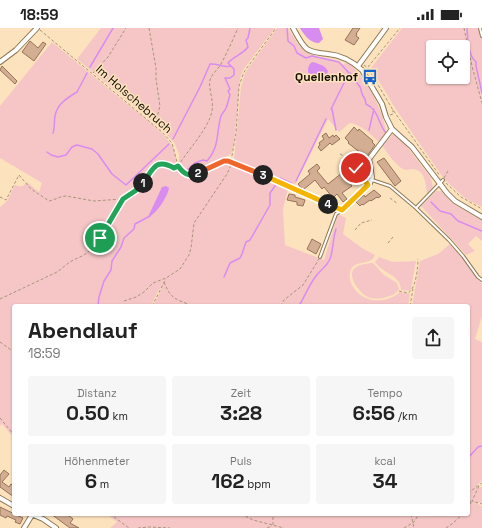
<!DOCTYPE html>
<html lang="de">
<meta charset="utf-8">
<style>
body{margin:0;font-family:"Space Grotesk",sans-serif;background:#f6f6f6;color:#222;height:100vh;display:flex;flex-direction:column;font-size:15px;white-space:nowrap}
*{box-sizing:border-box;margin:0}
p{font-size:13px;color:#767676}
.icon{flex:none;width:22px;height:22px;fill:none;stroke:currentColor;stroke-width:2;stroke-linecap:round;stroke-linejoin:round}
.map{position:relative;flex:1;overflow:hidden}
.details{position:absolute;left:12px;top:276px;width:458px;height:212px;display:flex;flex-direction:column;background:#fff;border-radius:4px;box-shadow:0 1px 3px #0004}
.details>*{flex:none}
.controls{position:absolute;left:426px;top:12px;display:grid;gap:8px}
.controls a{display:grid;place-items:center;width:44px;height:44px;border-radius:4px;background:#fff;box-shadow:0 1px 3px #0004;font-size:20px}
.pin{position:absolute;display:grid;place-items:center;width:34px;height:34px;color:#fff;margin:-17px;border:2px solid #fff;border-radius:50%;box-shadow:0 1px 4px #0007}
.km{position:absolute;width:20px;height:20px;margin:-10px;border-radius:50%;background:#222;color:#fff;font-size:11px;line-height:20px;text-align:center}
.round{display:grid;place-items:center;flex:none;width:42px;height:42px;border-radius:4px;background:#f6f6f6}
.summary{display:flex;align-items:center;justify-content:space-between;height:68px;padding:0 16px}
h1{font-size:22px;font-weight:600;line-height:30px}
.metrics{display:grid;grid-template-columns:repeat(3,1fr);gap:6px;height:68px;padding:4px 16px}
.metrics div{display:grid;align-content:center;border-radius:4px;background:#f6f6f6;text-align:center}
.metrics b{font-size:20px;font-weight:600}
.metrics small{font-size:11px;font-weight:400}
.metrics p{font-size:11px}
.status{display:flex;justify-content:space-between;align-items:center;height:28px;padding:0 20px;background:#fff;direction:ltr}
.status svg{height:11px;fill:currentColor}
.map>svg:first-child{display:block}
.green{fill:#f6c6c6;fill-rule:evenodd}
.water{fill:#d98cf0}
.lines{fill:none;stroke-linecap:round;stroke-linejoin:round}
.stream{stroke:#d98cf0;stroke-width:1.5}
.building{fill:#d3ae93;stroke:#957259}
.service-casing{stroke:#8f7955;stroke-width:4}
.minor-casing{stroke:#8f7955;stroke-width:6}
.path{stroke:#a89578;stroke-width:1;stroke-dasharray:3 2;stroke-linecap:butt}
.service{stroke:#fff;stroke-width:2}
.minor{stroke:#fff;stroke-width:4}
.split-1-casing{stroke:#fff;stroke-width:8}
.split-2-casing{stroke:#fff;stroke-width:8}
.split-3-casing{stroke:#fff;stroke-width:8}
.split-4-casing{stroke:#fff;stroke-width:8}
.split-5-casing{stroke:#fff;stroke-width:8}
.split-1{stroke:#22a559;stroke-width:5}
.split-2{stroke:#22a559;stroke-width:5}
.split-3{stroke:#f0652b;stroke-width:5}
.split-4{stroke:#f5b400;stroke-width:5}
.split-5{stroke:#f5b400;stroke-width:5}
.labels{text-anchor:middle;stroke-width:3;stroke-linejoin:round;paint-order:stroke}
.poi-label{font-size:12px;font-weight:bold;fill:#160e02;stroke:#fce3bd;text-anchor:end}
.street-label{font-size:12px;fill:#160e02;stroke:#fce3bd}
</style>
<div class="status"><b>18:59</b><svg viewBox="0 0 49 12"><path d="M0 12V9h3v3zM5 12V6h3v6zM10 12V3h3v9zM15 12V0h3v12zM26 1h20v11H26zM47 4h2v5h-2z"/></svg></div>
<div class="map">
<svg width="482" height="500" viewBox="0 0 482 500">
<rect width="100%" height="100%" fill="#fce3bd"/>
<path class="green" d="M101,0H275L243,42L240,51L234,116L231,126L191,147L183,145L179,138V126L174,114L157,97L77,31Z
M277,0H288C294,9 299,20 308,25C319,31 334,28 342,37L347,34C365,48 378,72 384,94C384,97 386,100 386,103C385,107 381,111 379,114C370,106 362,97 350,95L339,104L328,91L294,159L236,134L234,131L241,59L245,45Z
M402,0H481L482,5V179L466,171L444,151L395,80L371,40ZM433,19H463V49H433Z
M52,14C77,35 102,55 127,76C142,88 159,100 170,115C183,131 166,142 191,151L224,134L234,136L288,160L283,181L285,217L324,232L338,186L346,190L343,206L362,220L375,227C371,239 352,230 350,245C349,249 350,253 352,257C361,275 386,277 400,264L410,266L408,278H281L282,273L279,278H153L163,258L158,263L151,278H14V410L2,396L0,398V179L7,173L15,157C21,159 23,159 27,154L39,164L42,155L0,130V78Z
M393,106L405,116L431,150L433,159L427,166C426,156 425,141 412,141C409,141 407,143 403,141C395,137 388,125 382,118Z
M436,163H441L454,176L482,192V213L476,208L468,216L475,223L466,227L421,178Z
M450,216L465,233L477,251L482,255V288L475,311L482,314V453L477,457L480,460L482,458V475L478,474V476L482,478V500H110L117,494L106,486H468V278H412L420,233L438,226Z
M379,229L393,234L416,233L411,261L410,263L401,262C401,247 383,246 375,234Z
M371,235H373L384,247L397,255L399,261C396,266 391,268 386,269C380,271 373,271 368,269C359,265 345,246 356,239C360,236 367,236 371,235Z"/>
<path class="water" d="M300,0H319L323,11L319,15C310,15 305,8 300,0Z
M312,34C322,36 336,42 322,52L309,47C307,42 308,37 312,34Z
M166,158L169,160C168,168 156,187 148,189L162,159Z"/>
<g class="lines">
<path class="stream" d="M287,0L288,13L294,18L297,25L306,30L312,28L339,34L349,45L353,47L352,48C355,52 357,55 360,59C362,63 361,67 365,71L366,76C379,82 378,96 386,105
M467,0C468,10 467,26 476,34V38L482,65
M90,39L113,0
M331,81L349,45
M332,81L336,102
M369,102L374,81
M53,105C55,99 54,93 55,88C57,76 67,70 77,64L87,45
M173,111L200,59L210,36C217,35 224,40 231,38
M47,124L51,127L58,129L66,127L72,119L77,117L92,121L98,126L112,146L126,157L169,116
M188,141L195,135L203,132L207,133C220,118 216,105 221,88C222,85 225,83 226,80C228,76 228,72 230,67L228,63L230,61L225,50H230L234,47V41L228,35C234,28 243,26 248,19L246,12L248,10L250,0
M280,150L291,155
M296,153L326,91
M431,174L440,183L451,186L458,193L482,203
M224,249L230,235L240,230L242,226L246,214L250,212L270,177V165L277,155
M98,278L99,269L104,253L111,242L112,233L121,219L124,210L134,201L135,196L150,188
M299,278C305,268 309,257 316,248C321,241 326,240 330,231C333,224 333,210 336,201
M468,430L478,419L482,418"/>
</g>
<path class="building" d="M353,0H360L356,6H357L356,8L359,10L354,17L345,12Z
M30,13L38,20L43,14L46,16L34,33L22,24Z
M2,38L17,53L15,56L0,42Z
M354,99L358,103L359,101L373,113L372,114L375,117L367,128L363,125L362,126L348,115L349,114L345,110Z
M326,105L329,110L333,107L334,109L336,107L340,111L332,117L330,115L321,123L318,119L320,117L319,115L324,111L322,108Z
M384,130L401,153L395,158L377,134Z
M317,136L320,140L317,143L328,156L342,145L352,158L342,165L347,171L343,174L337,166L333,170L324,159L322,161L315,152L303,162L298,156L310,146L308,143Z
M374,162L381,168L378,170L377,169L371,173L370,172L363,177L362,176L360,178L356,174L364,167L365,169Z
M289,166L295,167V169L305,172L303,178L297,177V174L287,172Z
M312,211L321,216L316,226L307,221Z
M4,442L9,446L2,454L9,459L11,456L14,458V469L0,459V447Z
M0,479L23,490L20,496L15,494L16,492L7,488L6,490L0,487Z
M51,486H67L73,491L70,495L79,500H70Z"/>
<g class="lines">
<defs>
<path id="service" d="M480,0L482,8
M234,135L341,182
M372,152L390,158L416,180L449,212L463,228L478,249L482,252
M416,180L443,152
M320,229L336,186L342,182"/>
<path id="minor" d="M293,0C297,7 301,16 307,21C313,25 321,25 328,26C340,27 353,34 362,42L382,76L386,89L392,101L412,119L447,165L455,173L482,189
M0,34L16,22L37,0
M358,38L386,0
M342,182L370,155L372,149L369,131L392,101
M0,470L14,478
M31,486L43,491L56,500
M24,500L32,487"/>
</defs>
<use href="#service" class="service-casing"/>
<use href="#minor" class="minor-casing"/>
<path class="path" d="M149,0L156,40V51L160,78L155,97
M464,0L472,38L482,75
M40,2L162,104L172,115L177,134L183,145C201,152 215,129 232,134
M364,37L368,40L393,82L440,148
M368,39L400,0
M93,45L108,29L126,0
M390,87L393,86V82
M340,126L344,128
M231,133L236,105L239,58L244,44L276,0
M341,135L345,129L348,127L365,154
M444,150L448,143
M446,155L461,169L482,181
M0,169L6,172L19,147L31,161L49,173C55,172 60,168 66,168L94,173L122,171
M390,170L398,176
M355,202L361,195L372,192
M388,215L393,209
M164,254C171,272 176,271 193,278
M399,263L408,265C416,261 418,239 418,231
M0,271L55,245C61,242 65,237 70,234C76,230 83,229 89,223C104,209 110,187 123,172C128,165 137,163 142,157C153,143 154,128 174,140L178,138C188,122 209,100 212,83C214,72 208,60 210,52C212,45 219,41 222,34C228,23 233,11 238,0
M124,273L136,269L144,264L153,255L166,250L180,241L189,227L191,220L194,195L227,146L231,137
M152,278L166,251
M280,278L284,272L303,257L319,231
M410,278L413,261
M0,314L14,324
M0,390L14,407
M479,458L472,473L482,476
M468,465L482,455
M468,474L472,473L468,479
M110,486L129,500
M241,486L253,492L284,500
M411,486L414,500
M273,497V486
M138,500L149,499L170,500
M267,500L272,498
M404,500L414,494L419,486
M446,500L452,496L463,486"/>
<use href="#service" class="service"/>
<use href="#minor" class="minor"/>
</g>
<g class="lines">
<defs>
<path id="split-1" d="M100,210L123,171L135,163L143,155"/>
<path id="split-2" d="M143,155C153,142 155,129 174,140L178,138C184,146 188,149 198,145"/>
<path id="split-3" d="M198,145L224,133H228L263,147"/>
<path id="split-4" d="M263,147L328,176"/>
<path id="split-5" d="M328,176L342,182L368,157L356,140"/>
</defs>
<use href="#split-1" class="split-1-casing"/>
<use href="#split-2" class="split-2-casing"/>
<use href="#split-3" class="split-3-casing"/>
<use href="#split-4" class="split-4-casing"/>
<use href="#split-5" class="split-5-casing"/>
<use href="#split-1" class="split-1"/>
<use href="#split-2" class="split-2"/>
<use href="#split-3" class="split-3"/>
<use href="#split-4" class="split-4"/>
<use href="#split-5" class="split-5"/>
</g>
<defs>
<symbol id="bus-bare" viewBox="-9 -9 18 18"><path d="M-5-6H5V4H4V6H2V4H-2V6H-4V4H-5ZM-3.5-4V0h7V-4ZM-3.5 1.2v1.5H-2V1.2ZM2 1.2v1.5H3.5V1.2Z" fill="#1363cd" stroke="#fce3bd" stroke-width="2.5" paint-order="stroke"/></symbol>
</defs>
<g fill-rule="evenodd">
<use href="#bus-bare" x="359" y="38" width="22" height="22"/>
</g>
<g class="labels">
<g class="poi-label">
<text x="358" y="53">Quellenhof</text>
</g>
<g class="street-label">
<text transform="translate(134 71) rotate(41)" y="4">Im Holschebruch</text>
</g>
</g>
</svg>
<div class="controls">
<a><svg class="icon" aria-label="locate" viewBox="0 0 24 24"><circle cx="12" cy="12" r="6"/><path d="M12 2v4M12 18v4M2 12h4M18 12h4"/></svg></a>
</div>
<div class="pin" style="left:100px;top:210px;background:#1e9e55"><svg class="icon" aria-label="arrive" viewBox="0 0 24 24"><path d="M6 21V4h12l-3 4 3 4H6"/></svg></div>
<div class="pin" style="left:356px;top:140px;background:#d93025"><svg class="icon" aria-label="check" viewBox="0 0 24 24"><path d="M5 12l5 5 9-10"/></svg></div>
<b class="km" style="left:143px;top:155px">1</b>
<b class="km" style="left:198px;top:145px">2</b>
<b class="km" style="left:263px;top:147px">3</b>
<b class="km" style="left:328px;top:176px">4</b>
<section class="details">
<div class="summary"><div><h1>Abendlauf</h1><p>18:59</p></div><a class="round"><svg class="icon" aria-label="share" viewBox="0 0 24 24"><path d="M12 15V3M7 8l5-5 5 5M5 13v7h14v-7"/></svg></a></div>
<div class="metrics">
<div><p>Distanz</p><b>0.50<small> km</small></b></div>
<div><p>Zeit</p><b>3:28</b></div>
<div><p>Tempo</p><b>6:56<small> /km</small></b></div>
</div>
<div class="metrics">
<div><p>Höhenmeter</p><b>6<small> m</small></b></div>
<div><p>Puls</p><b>162<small> bpm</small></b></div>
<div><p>kcal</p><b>34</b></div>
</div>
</section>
</div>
